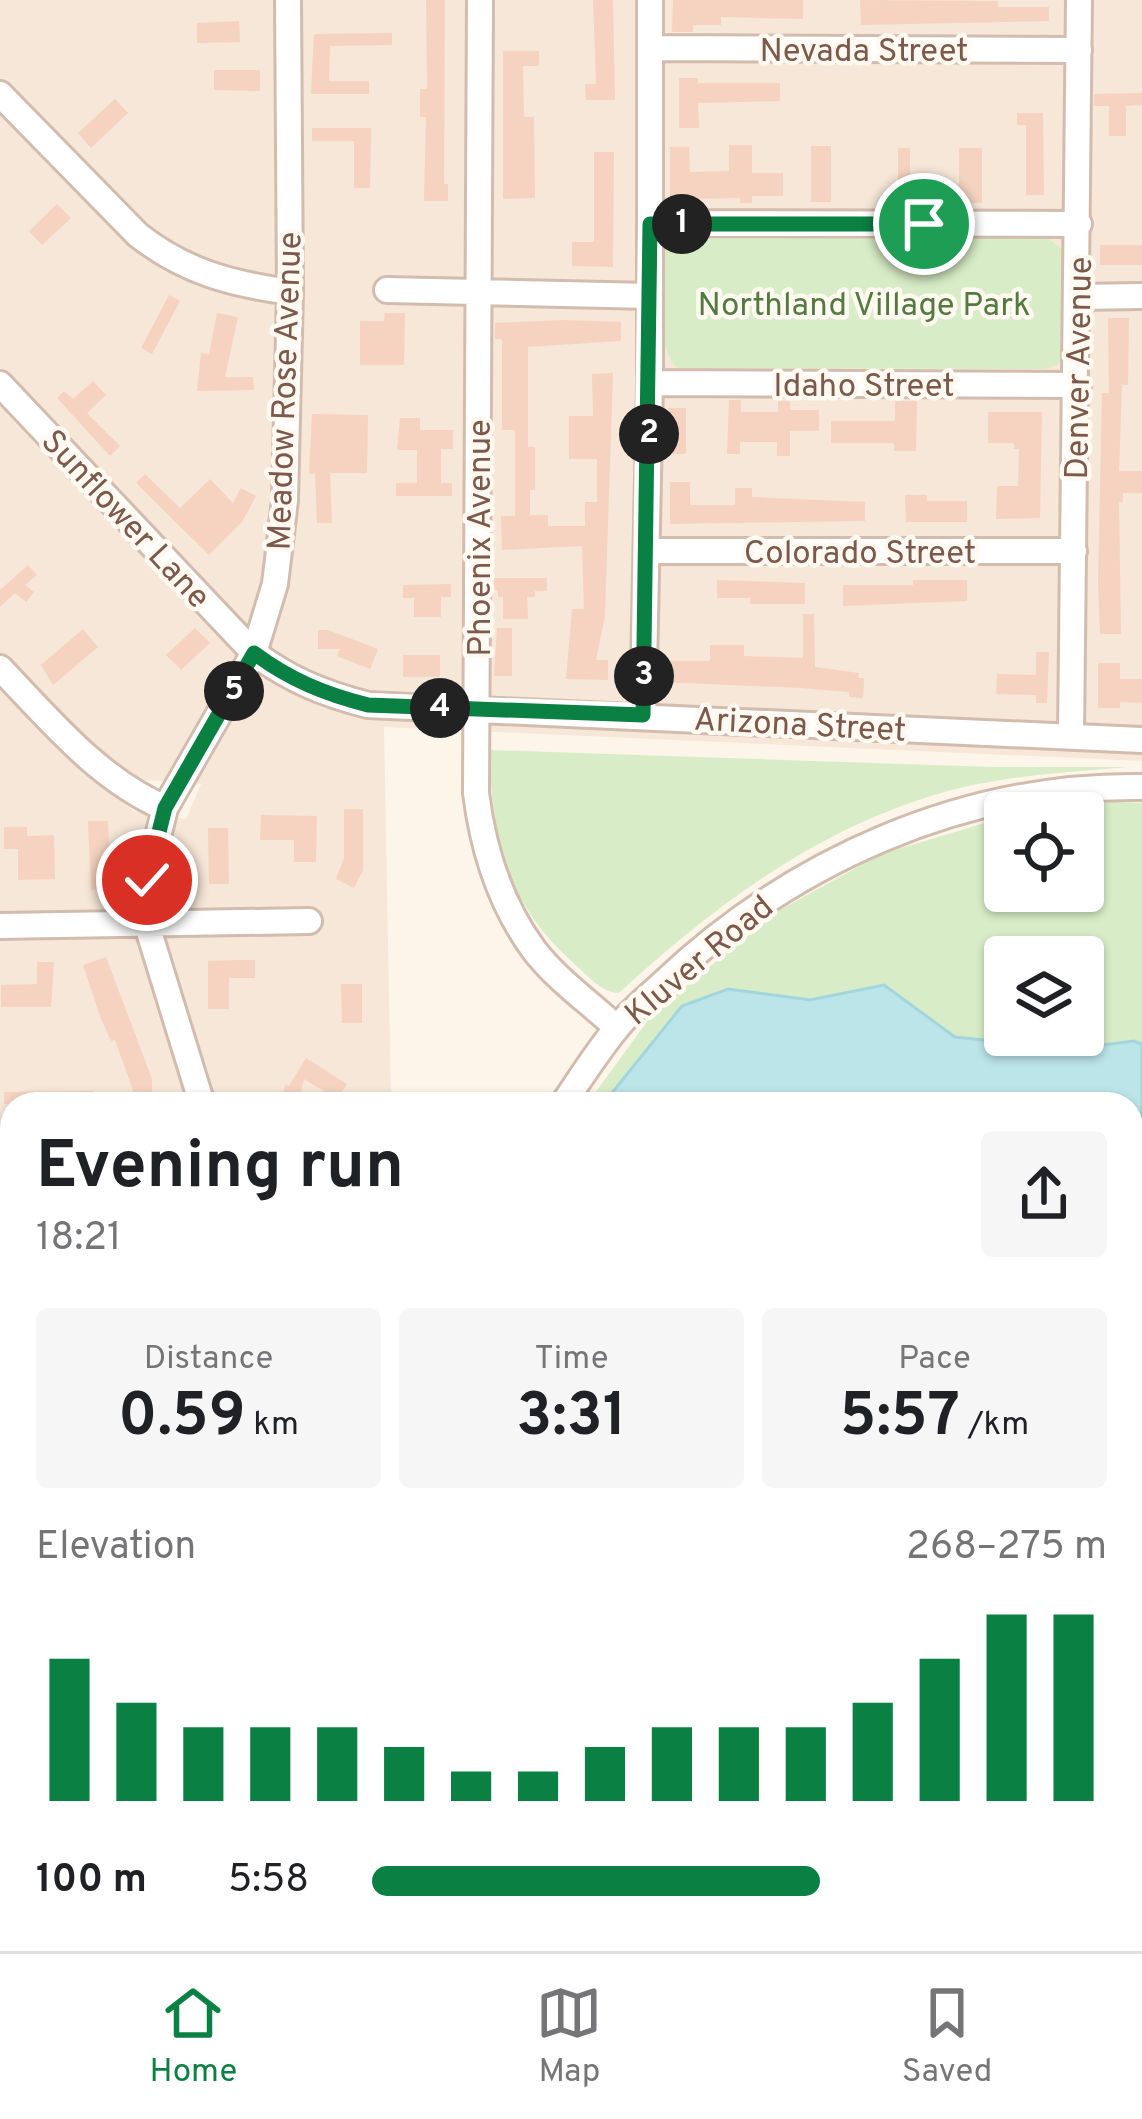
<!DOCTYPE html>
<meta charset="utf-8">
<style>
body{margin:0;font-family:Overpass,sans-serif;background:#f6f6f6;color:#202124;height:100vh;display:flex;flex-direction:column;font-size:45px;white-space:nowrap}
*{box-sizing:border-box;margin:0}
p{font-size:39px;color:#757577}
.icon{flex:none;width:66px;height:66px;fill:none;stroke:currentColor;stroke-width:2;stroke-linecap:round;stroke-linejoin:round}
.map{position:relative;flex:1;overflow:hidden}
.details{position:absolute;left:0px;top:1092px;width:1143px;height:861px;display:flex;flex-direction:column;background:#fff;border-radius:36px 36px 0 0;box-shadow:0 3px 9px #0004}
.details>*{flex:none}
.controls{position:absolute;left:984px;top:792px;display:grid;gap:24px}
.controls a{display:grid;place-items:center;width:120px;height:120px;border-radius:12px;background:#fff;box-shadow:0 3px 9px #0004;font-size:60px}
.pin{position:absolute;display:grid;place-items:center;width:102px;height:102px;color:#fff;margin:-51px;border:6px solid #fff;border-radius:50%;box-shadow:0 3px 12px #0007}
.km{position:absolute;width:60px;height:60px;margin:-30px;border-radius:50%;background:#222;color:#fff;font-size:33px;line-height:60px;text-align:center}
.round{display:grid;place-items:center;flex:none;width:126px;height:126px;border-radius:12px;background:#f6f6f6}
.headline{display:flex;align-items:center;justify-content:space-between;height:204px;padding:0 36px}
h1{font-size:66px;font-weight:700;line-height:90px}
.figures{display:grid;grid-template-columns:repeat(3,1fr);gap:18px;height:204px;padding:12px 36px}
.figures div{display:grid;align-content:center;border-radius:12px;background:#f6f6f6;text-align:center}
.figures b{font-size:60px;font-weight:700}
.figures small{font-size:33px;font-weight:400}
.figures p{font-size:33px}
.chart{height:336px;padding:24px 36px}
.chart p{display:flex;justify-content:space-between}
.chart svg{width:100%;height:216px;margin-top:12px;stroke:#0b8043;stroke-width:6}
ul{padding:0 36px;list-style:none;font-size:39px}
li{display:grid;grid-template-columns:192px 144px 1fr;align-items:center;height:90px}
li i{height:30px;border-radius:15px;background:#0b8043}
.tab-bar{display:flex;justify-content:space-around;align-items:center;height:168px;border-top:3px solid #e0e0e0;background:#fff;font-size:33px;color:#757577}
.tab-bar a{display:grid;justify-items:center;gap:6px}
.tab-bar .on{color:#0b8043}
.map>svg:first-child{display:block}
.residential{fill:#f6e7d8;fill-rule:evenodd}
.green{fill:#d8edc7;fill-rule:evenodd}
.water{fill:#bce5ea;stroke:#a2d6dc;stroke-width:3}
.building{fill:#f5d3c0}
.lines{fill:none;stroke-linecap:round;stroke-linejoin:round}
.minor-casing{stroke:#d2bcae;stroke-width:30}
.minor{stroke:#fff;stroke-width:24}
.route-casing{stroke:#fff;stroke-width:24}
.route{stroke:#0b8043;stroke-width:15}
.labels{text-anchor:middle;stroke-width:9;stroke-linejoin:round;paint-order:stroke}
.street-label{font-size:33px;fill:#7b5a4b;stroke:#fff9f2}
.park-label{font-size:33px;fill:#537b3f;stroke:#fff9f2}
</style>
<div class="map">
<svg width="1142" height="1951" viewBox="0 0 1142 1951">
<rect width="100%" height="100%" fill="#fef5ea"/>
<path class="residential" d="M0,0H1142V761L384,727L391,1104H12V1738H0ZM96,753L142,780L201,784L186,819L134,811L84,774Z
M0,1784H12V1941H417V1951H0Z"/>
<path class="green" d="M683,237L1048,238L1064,251L1063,355L1059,364L1046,369L678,368C654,352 664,280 664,252L668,244Z
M490,750L993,767H1129C1071,772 1011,775 955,789C823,824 717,903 619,993C602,992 592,980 580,969C508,907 490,842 490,750Z
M1113,802L1142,803V1044L1134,1041L1071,1049L955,1037L883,985L810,1000L728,989L682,1006L603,1104H587L654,1012L778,911L881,854L1005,817V891H1083V813H1019ZM1005,957H1083V1035H1005Z
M783,1941H971L970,1951H765Z"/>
<path class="water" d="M884,985L955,1037L1071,1049L1134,1041L1142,1044V1951H970L971,1941H1131V1104H603L682,1006L728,989L810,1000Z
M591,1941H783L765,1951H593Z"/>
<path class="building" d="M426,0H445L444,184H448V201H424L426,117H420V89H427Z
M593,0H613L615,100H586L585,84H596Z
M673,0H803V19L721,17V25H693V32H672Z
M860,0L998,1V7H1049V21L861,25Z
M239,21L240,42L197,43V23Z
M392,33V45L330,46L329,81H369V94H311L314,34Z
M503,51H539V66H523L524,117H534L535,198L503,199Z
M214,70H260V91L214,90Z
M679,78H698V83H780V101L698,103L699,128H679Z
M1142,93V105L1126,106V136H1109V106H1094V94Z
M115,99L128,113L91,148L78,133Z
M1017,113H1043L1044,195H1026V125H1017Z
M312,128H371L370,188H354V141H312Z
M729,145H752V173H783V196H752V203H740V198L690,199V204H670V147H689L690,172L729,171Z
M811,146H831V202H811Z
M898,148H910V204H898Z
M959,148H982V203H959Z
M594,152H614L613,267L572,266V242H594Z
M57,204L71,218L42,245L29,231Z
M1100,245H1142V265H1100Z
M169,295L180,301L152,354L141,348Z
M217,313L238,317L225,377H253L254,390L197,391L201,353L209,354Z
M385,313H405L404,365H360V321H384Z
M1108,318H1129L1128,385H1122L1119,471H1142V493H1123V502H1119L1121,634H1100L1098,583L1102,393H1109Z
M563,320L621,322V341L528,347V447H535V490H530V515H548V526H585V502H597V459H569V416H593L592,374L613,373L605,616L596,660H608V680L566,679L572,609H584L582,546L502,550L501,516H515V430H502V339H495V323Z
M93,381L106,395L87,413L120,446L110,456L57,398L64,391L73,399Z
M729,400H741V412H778V401H790V410H819V431H790V456H777V442H740V454H727Z
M895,401H917L916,451H894V443H831V421H895Z
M668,408H686V454H669Z
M988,412H1042L1040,518L996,519L997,486H1018L1019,449H1014V443H988Z
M312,414L368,415L367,473H330L332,523H317L315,474H309Z
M400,418H420V430H453V449H441V483H452V496H396V483H417V450H397Z
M145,474L180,508L210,479L233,503L241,488L256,496L242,522L209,555L136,483Z
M670,482H690V505H735V488H752V497L865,502V521L670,524Z
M905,495H927V501H967V522H906Z
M28,565L37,575L25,585L34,592L26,602L15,593L0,607V590Z
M494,578H547V591H535V597H527L528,619H503V597H498V590H494Z
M717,580L805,583V604H750V598H717Z
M913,580H967V601L843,606V585H913Z
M451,584V597H441V617H414V598H403V585Z
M803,614H814L815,667L859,673L858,678H864L863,698L849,697V692L800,688L661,682L662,661H710V645H744V656L803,658Z
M195,628L210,643L181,670L166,655Z
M497,628H512V676H494Z
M83,629L98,647L53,685L41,665Z
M318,630H328L378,649L370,669L337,656L340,649H318Z
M1036,652H1049L1047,703H1036V695L996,694L997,674L1036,675Z
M403,655H440V677H403Z
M1098,663H1120V679H1142V703L1120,702V708H1098Z
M344,809H363V870L354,888L336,879L344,858Z
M261,815L317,816L316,862H294V840H260Z
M88,821H108L109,844L119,843V864H109L110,889L91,890Z
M4,827H27V836L54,835L55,879L18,880V849H4Z
M208,828H228L229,884H209Z
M106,957L152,1079V1104H138L115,1040L111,1041L101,1019L83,965Z
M237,960H255V978H229V1009H208V961Z
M37,962H54L51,1007H1V985L37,984Z
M341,984H362V1023H342Z
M306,1058L347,1084L337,1099L304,1079L298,1104L281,1102L285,1085L289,1086Z
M93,1091V1104H4V1092Z"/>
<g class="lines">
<defs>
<path id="minor" d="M480,0L476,793C483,849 500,904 534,950C556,979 590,1003 616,1027
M650,48L1079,50
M0,94L138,235C185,272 232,284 290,292
M650,223L1079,224
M387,290L650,296
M1079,297L1142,296
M650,383L1078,385
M0,384L254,653C290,680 325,694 368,705L1142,740
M647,551H1074
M0,668C50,720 98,779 165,808
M643,715L650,383V0
M1071,736L1079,0
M0,926L309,921
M202,1104L146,922L147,881L165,808L254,653L275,584L285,500L290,292L288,0
M563,1104C580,1079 597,1052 616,1029C629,1012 647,998 662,984C790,862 963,784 1142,787
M0,1152H12
M0,1760H12
M245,1941V1951
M88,1951V1941
M464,1951V1941"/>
</defs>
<use href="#minor" class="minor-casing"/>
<use href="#minor" class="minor"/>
</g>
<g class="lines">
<defs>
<path id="route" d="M147,880L165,808L254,653C290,680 325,694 368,705L643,715L650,224H924"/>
</defs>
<use href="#route" class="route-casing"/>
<use href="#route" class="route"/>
</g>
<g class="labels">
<g class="street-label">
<text x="864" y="61">Nevada Street</text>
<text transform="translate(1077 368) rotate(-89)" y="12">Denver Avenue</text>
<text x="864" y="396">Idaho Street</text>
<text transform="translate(283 391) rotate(-88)" y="12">Meadow Rose Avenue</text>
<text transform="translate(127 518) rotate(47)" y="12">Sunflower Lane</text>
<text transform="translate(478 538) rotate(-90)" y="12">Phoenix Avenue</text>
<text x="860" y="563">Colorado Street</text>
<text transform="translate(800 723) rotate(3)" y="12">Arizona Street</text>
<text transform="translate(698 959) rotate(-40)" y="12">Kluver Road</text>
</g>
<g class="park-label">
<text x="864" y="315">Northland Village Park</text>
</g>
</g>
</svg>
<div class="controls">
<a><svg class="icon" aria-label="locate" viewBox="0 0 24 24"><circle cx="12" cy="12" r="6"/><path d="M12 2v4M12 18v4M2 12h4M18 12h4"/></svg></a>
<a><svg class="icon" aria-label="layers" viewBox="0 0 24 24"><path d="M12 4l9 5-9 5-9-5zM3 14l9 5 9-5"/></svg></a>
</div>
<div class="pin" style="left:924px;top:224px;background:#1e9e55"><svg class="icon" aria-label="arrive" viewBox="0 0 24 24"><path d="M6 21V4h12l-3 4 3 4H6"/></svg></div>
<div class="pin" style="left:147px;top:880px;background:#d93025"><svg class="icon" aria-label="check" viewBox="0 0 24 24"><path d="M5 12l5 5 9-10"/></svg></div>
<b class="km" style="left:682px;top:224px">1</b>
<b class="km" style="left:649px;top:434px">2</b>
<b class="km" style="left:644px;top:676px">3</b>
<b class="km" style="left:440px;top:708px">4</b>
<b class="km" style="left:234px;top:691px">5</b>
<section class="details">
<div class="headline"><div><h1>Evening run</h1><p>18:21</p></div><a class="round"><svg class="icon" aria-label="share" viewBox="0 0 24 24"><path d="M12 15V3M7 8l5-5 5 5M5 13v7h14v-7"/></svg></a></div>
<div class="figures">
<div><p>Distance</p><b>0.59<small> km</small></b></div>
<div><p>Time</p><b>3:31</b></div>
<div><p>Pace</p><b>5:57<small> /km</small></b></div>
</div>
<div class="chart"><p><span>Elevation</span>268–275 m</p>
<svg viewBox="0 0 160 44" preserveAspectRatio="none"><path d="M5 44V15M15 44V24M25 44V29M35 44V29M45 44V29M55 44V33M65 44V38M75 44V38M85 44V33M95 44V29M105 44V29M115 44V29M125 44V24M135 44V15M145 44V6M155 44V6"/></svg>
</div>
<ul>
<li><b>100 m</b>5:58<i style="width:61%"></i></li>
</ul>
</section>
</div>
<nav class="tab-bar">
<a class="on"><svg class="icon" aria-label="home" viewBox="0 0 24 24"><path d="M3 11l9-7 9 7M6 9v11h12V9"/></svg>Home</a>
<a><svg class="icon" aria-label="map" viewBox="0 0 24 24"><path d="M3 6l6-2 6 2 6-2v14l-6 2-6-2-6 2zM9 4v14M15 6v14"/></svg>Map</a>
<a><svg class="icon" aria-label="saved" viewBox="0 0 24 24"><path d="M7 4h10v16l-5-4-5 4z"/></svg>Saved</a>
</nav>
